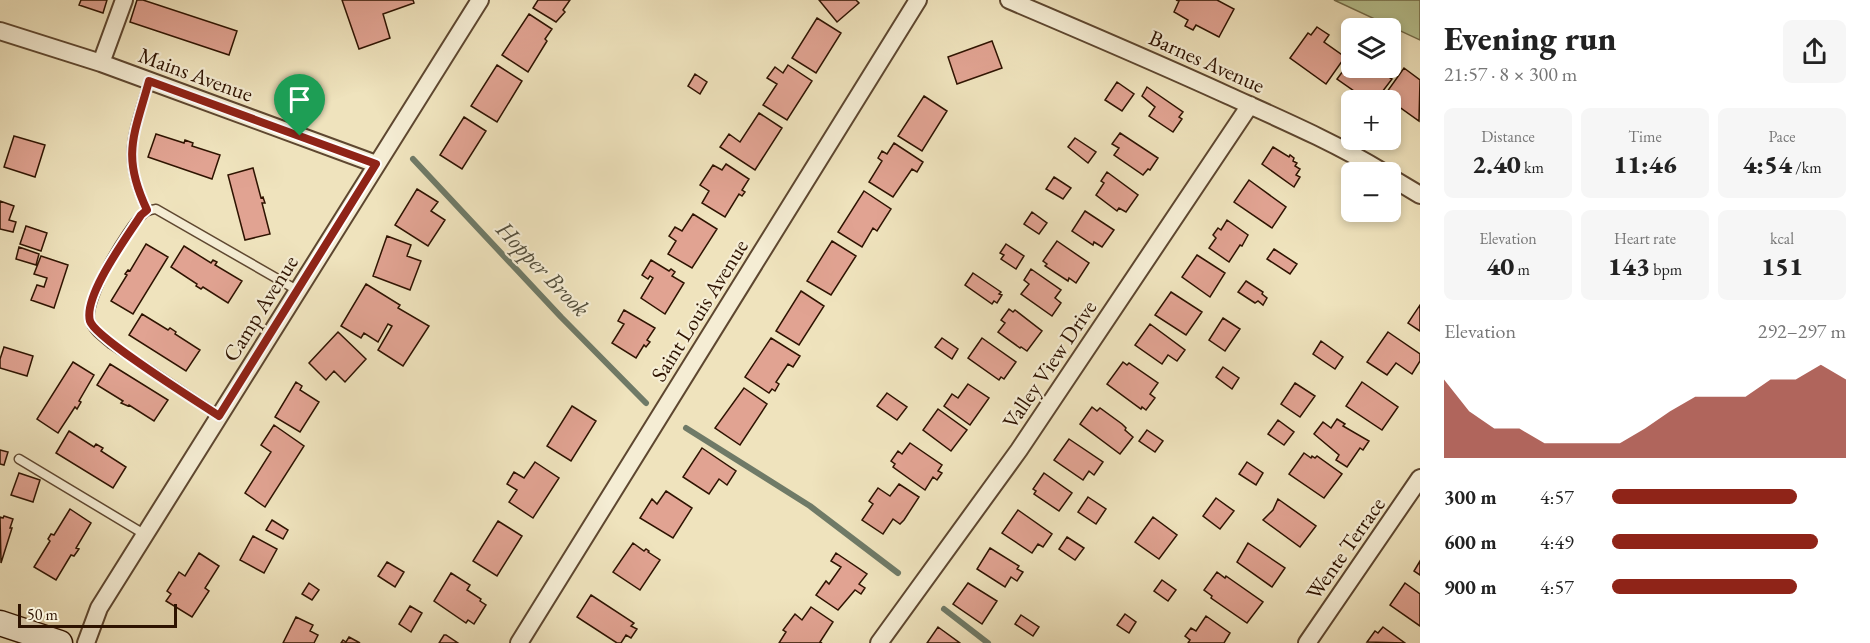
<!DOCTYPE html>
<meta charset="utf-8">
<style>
body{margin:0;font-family:"EB Garamond",serif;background:#f6f6f6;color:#222;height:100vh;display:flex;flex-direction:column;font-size:22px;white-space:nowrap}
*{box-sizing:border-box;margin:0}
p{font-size:20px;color:#767676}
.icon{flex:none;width:33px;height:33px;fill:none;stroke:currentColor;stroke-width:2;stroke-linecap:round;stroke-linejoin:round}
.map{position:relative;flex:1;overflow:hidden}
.side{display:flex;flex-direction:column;background:#fff;width:450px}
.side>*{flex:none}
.buttons{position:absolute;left:1341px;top:18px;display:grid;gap:12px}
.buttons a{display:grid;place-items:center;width:60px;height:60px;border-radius:9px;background:#fff;box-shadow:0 3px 9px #0003;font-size:30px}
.scale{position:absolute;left:18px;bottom:15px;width:159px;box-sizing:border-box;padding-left:6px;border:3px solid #2e1301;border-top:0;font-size:16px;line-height:21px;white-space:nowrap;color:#2e1301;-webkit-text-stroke:4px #f5edd4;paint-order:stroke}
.pin{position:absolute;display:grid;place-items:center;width:51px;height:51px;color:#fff;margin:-62px -26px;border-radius:50% 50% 50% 0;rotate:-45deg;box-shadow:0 0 6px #0007}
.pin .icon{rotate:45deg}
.round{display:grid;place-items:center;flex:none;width:63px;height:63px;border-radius:9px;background:#f6f6f6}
.headline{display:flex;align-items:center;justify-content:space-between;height:102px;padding:0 24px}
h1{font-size:33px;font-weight:800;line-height:45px}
.metrics{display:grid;grid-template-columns:repeat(3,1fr);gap:9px;height:102px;padding:6px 24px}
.metrics div{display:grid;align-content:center;border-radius:9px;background:#f6f6f6;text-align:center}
.metrics b{font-size:26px;font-weight:800}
.metrics small{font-size:16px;font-weight:400}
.metrics p{font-size:16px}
.chart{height:168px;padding:12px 24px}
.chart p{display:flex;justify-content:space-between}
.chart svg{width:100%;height:108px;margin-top:6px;fill:#8f2418;opacity:.7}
ul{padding:0 24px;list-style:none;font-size:20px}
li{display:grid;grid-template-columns:96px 72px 1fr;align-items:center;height:45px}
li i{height:15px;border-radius:8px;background:#8f2418}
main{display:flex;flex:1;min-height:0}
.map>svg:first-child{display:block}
.green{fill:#b8c492;stroke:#736c4a;stroke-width:1.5}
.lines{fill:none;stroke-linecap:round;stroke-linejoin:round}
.stream{stroke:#6f7a67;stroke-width:6}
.building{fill:#e1a392;stroke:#2e1301;stroke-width:1.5}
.lane-casing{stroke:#5e4730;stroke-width:11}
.street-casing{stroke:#5e4730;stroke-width:20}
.secondary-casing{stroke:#2e1301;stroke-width:27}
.lane{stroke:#f5edd4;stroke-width:8}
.street{stroke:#f5edd4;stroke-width:16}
.secondary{stroke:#f5edd4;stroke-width:24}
.route-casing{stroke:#fff;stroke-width:12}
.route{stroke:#8f2418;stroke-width:8}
.labels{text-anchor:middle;stroke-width:4.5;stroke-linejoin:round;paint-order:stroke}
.street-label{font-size:22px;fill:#2e1301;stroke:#f5edd4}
.water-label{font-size:24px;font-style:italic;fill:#544f3c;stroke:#f5edd4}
</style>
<main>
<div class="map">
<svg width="1420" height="643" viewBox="0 0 1420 643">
<rect width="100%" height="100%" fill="#efe3bd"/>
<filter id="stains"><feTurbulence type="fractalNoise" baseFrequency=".00333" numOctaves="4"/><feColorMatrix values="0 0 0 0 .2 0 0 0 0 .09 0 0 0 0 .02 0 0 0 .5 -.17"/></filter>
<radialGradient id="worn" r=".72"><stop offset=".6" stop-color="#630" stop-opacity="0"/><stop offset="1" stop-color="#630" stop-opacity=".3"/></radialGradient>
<path class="green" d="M1334,0H1420V40Z"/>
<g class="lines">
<path class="stream" d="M413,159L561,317L646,403
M686,428L810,506L898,573
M944,609L988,643"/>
</g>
<path class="building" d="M81,0H107L103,13L79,5Z
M137,0H143L237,31L229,55L130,22Z
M342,0H413L414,3L383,14L390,38L359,49Z
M538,0H570L563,10L565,12L556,22L533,8Z
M819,0H856L859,3L837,22Z
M1176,0H1217L1234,9L1219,37L1196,25L1193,30L1185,26L1188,20L1174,12L1179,1Z
M529,14L552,29L545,39L547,41L528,72L502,55Z
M817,18L841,33L816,73L792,58Z
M1317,27L1329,35L1324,42L1345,57L1326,84L1290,58L1308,33L1311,35Z
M992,41L1002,68L957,84L948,57Z
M1352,59V68H1390V65L1393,67L1387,76L1392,79L1376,100H1367L1337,79Z
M497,65L522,81L497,122L471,106Z
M788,65L812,81L787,120L763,105L777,84L767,78L775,67L783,73Z
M1404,68L1420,80L1419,121L1384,96Z
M695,74L707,82L700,94L688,86Z
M1117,82L1134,94L1122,111L1105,100Z
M1147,87L1183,112L1179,117L1182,119L1173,132L1149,116L1155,107L1142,96Z
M924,96L947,111L922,151L898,136Z
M759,113L782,128L755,170L720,147L729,134L740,142Z
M464,117L486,131L462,169L440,155Z
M1120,133L1158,158L1150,170L1148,169L1143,175L1114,155L1119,148L1112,144Z
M156,134L184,143L185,140L193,143L192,146L220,155L212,179L148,157Z
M14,136L45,145L35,177L4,167Z
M1075,138L1096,152L1088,163L1068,147Z
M894,143L923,162L917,172L912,169L893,197L869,182L882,161L878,158L882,151L887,154Z
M1273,147L1289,157L1290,155L1294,158L1293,161L1297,163L1295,166L1300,169L1296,175L1300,177L1294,187L1262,164Z
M726,164L749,179L742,190L745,192L742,196L739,194L725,217L702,203L709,191L700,185L713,165L722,170Z
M253,168L261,198L263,197L265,203H262L270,234L245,240L228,175Z
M1107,172L1138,195L1126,212L1119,208L1117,211L1096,195L1104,183L1101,181Z
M1054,177L1071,188L1063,199L1046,189Z
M1249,180L1286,207L1272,228L1234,202Z
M417,189L438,202L431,211L445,220L428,246L395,225Z
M864,191L891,209L877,231L873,228L862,247L838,232Z
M0,201L14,206L9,220L16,222L13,232L0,229Z
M1085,211L1114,230L1102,247L1094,242L1093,245L1072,231Z
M1032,212L1047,223L1039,234L1024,224Z
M693,214L717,229L692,268L668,254L676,241L669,236L675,227L682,231Z
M1227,220L1248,235L1242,246L1240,245L1229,262L1209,248L1216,238L1213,235L1218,228L1221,230Z
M26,226L47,233L41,251L20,244Z
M387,236L411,245L407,256L421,261L410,290L373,276Z
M832,241L856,256L831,295L807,281Z
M1057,241L1089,263L1076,283L1069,278L1068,281L1045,266L1047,264L1043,261Z
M146,244L168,257L133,314L111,301L127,275L125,274L128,270L130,271Z
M1006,244L1024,256L1016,269L1001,259L1004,255L1000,253Z
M184,246L211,263L213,260L217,262L215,265L242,281L228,303L203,287L201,289L196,286L197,284L171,267Z
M19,247L39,254L36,265L16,259Z
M1274,249L1297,264L1290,274L1267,259Z
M1197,255L1225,273L1210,297L1182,277Z
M41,256L68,265L54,308L31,300L37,285L44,287L47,278L34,274Z
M651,260L669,271L671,269L675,272L672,276L684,283L665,314L641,298L653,278L650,276L648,279L642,275Z
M1031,269L1061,290L1055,298L1061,303L1052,316L1021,294L1029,284L1024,280Z
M973,273L1001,292L999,294L1002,295L997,303L994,301L992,304L965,285Z
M1246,281L1263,292L1262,294L1267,298L1263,305L1258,301L1255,303L1238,292Z
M366,284L400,305L398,308L429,326L403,366L378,350L392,326L388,324L378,342L364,333L361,338L341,326Z
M801,291L824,306L799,345L776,331Z
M1171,292L1202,312L1186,335L1155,315Z
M1420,305V331L1408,323Z
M1009,309L1013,312L1015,310L1042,331L1027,351L1021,347L1020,348L998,332L1005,323L1001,320Z
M624,310L655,328L647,340L650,342L646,347L644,345L636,358L612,343L624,324L618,321Z
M142,314L168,330L170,328L176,332L175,334L200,350L186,371L129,335Z
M1223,318L1240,329L1225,351L1209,340Z
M1150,324L1185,350L1177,361L1168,355L1162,364L1135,345Z
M338,332L366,359L345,382L334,371L326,380L309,363Z
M1388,332L1420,354V361L1412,374L1396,363L1387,375L1367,362Z
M771,338L800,356L793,367L788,364L776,382L779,384L775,391L772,389L769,393L745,377Z
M942,338L958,349L952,359L935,347Z
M982,338L1016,362L1004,379L1001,377L999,380L968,358Z
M1321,341L1343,357L1335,369L1313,354Z
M4,347L33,356L27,376L0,368V359Z
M73,362L94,375L79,401L81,402L77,409L75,407L58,433L37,419Z
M1123,362L1127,365L1129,363L1158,383L1150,394L1155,398L1146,410L1142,407L1141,409L1107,384Z
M110,364L168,400L154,421L129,405L128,406L121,403L123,401L97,385Z
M1223,367L1239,378L1232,389L1216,377Z
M296,382L302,386L300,390L319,402L300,432L275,417Z
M1362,382L1398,407L1382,430L1346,406Z
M1295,383L1315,396L1300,417L1281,404Z
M968,384L989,398L970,425L944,406L952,394L958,398Z
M744,388L767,404L740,445L715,428Z
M887,393L907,407L897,420L877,406Z
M572,406L596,421L571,461L547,446Z
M1092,407L1097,411L1100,408L1122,424L1126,428L1125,430L1133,437L1120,454L1080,424Z
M938,409L967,430L951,451L923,430Z
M1337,419L1345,424L1343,426L1369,441L1363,450L1360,448L1347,467L1336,460L1339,455L1314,434L1323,422L1331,428Z
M1278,420L1294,432L1284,445L1268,434Z
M274,425L304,446L265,507L245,493L271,452L261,445Z
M1147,430L1163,441L1155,452L1139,441Z
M69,431L94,447L96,444L103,448L101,451L126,467L113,488L56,453Z
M1069,439L1103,462L1094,475L1089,471L1083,480L1054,460Z
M910,443L942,465L938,471L942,473L937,480L933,477L925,490L893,467L895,464L891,461L898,451L902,454Z
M702,448L736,471L727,485L719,479L709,494L683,477Z
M0,450L8,452L4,465L0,464Z
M1304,453L1311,458L1312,456L1315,458L1317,456L1342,474L1324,498L1289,474Z
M535,462L559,478L533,518L509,502L517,490L507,484L514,472L524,478Z
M1247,462L1263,473L1256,485L1239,474Z
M19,473L40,480L33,502L11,495Z
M1044,473L1072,493L1059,511L1034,494L1036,491L1033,489Z
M899,484L919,497L904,520L900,524L893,519L883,534L862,520L873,504L869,501L878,488L890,496Z
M666,491L692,508L673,538L640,518L652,499L657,504Z
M1088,497L1106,509L1096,524L1078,512Z
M1216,498L1234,511L1220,529L1203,516Z
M1278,499L1316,526L1300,547L1263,520L1273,510Z
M70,509L91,523L76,548L79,549L74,556L71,555L56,580L34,567L50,541L48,539L51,534L54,535Z
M1018,510L1052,534L1043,547L1038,544L1032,553L1002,533Z
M4,516L13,519L10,528H12L1,563L0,517L3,518Z
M1153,517L1177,535L1159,559L1135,542Z
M272,520L288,530L283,539L266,530Z
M498,521L522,536L497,576L473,561Z
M253,536L277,549L264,573L240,560Z
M1067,537L1084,548L1075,560L1059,549Z
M633,543L644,551L646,549L649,551L648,552L660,560L640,590L613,572Z
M1248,543L1285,568L1272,587L1237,562Z
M990,548L1019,566L1017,569L1023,572L1017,581L1011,577L1005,587L977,569Z
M199,553L219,566L205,588L209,591L192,617L166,601L171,594L167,591L179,572L185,576Z
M836,553L867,574L859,584L865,588L861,594L855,590L838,610L816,595L826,581L829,584L841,567L831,561Z
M1420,561V575L1414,571Z
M387,562L404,572L395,587L378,576Z
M1217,572L1225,578L1226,576L1263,602L1247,623L1211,598L1212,596L1204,590Z
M451,573L470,585L467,590L481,599L480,601L486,605L474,624L468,620L466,623L434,601Z
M1162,580L1176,590L1168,601L1154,591Z
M309,583L319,590L312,600L302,594Z
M968,583L997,601L982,624L953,604Z
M1405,583L1420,594V626L1390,605Z
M591,595L634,623L631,626L637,629L631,638L626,635L621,643H617L577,617Z
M410,606L422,613L411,632L399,624Z
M811,607L833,622L820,642L822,643H779L786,632L783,630L795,614L802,620Z
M1125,614L1136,622L1129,633L1117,625Z
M1021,615L1039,627L1033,636L1015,624Z
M1206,616L1230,633L1224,643H1188L1190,640L1185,636L1191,628L1196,631Z
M296,617L313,625L310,631L318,635L314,643H283Z
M938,627L960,643H927Z
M1383,627L1405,643L1367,642L1375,631L1378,633Z
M444,635H446L458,643H439Z
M349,637L360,643H341L343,640L346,642Z"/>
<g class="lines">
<defs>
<path id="lane" d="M147,210C121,155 133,136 149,81
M219,416L111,344C103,337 92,330 90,320C85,299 127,228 143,214C147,210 150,210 156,209L297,290
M19,459L144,534"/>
<path id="street" d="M1009,0C1082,31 1155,62 1227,95C1280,119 1334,142 1383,172
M0,31L101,63L376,164
M101,63L124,0
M1390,177L1420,195
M86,643L99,608L480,0
M519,643L918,0
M879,643L1019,450L1250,105
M1307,643L1420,478"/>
<path id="secondary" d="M0,623L60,643"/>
</defs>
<use href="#lane" class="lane-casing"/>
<use href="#street" class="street-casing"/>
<use href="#secondary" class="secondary-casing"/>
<use href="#lane" class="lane"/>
<use href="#street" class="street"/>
<use href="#secondary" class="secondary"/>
</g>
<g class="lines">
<defs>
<path id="route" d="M149,81L376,164L219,416C198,402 95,338 90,321C83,296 127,237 141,215L147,210C121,155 134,136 149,81Z"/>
</defs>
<use href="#route" class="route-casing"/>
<use href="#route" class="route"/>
</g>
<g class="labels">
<g class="street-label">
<text transform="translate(1207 61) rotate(24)" y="8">Barnes Avenue</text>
<text transform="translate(196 74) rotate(20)" y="8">Mains Avenue</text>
<text transform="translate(260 308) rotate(-58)" y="8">Camp Avenue</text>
<text transform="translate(699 310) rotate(-58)" y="8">Saint Louis Avenue</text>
<text transform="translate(1049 364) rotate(-56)" y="8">Valley View Drive</text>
<text transform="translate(1345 548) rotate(-55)" y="8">Wente Terrace</text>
</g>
<g class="water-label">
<text transform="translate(543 269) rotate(46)" y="8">Hopper Brook</text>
</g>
</g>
<rect width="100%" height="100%" filter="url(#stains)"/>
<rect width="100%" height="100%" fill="url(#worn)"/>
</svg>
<div class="buttons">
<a><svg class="icon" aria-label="layers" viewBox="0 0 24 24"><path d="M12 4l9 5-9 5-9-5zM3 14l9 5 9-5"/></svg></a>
<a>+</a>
<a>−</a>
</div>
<div class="scale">50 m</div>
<div class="pin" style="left:300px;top:136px;background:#1e9e55"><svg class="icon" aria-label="arrive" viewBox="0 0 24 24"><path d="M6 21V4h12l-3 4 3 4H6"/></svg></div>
</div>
<section class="side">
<div class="headline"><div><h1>Evening run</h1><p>21:57 · 8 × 300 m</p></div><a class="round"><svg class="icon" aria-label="share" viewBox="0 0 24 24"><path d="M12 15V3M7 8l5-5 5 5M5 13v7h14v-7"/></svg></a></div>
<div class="metrics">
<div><p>Distance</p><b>2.40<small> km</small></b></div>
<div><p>Time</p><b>11:46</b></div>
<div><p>Pace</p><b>4:54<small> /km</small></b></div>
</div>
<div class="metrics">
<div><p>Elevation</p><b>40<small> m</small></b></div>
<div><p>Heart rate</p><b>143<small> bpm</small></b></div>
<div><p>kcal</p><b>151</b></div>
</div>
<div class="chart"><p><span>Elevation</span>292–297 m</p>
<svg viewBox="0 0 160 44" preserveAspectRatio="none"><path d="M0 44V12L10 25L20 32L30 32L40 38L50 38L60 38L70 38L80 32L90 25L100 19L110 19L120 19L130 12L140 12L150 6L160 12V44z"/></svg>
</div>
<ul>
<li><b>300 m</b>4:57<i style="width:79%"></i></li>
<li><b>600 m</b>4:49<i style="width:88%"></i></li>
<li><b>900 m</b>4:57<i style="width:79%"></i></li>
</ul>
</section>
</main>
